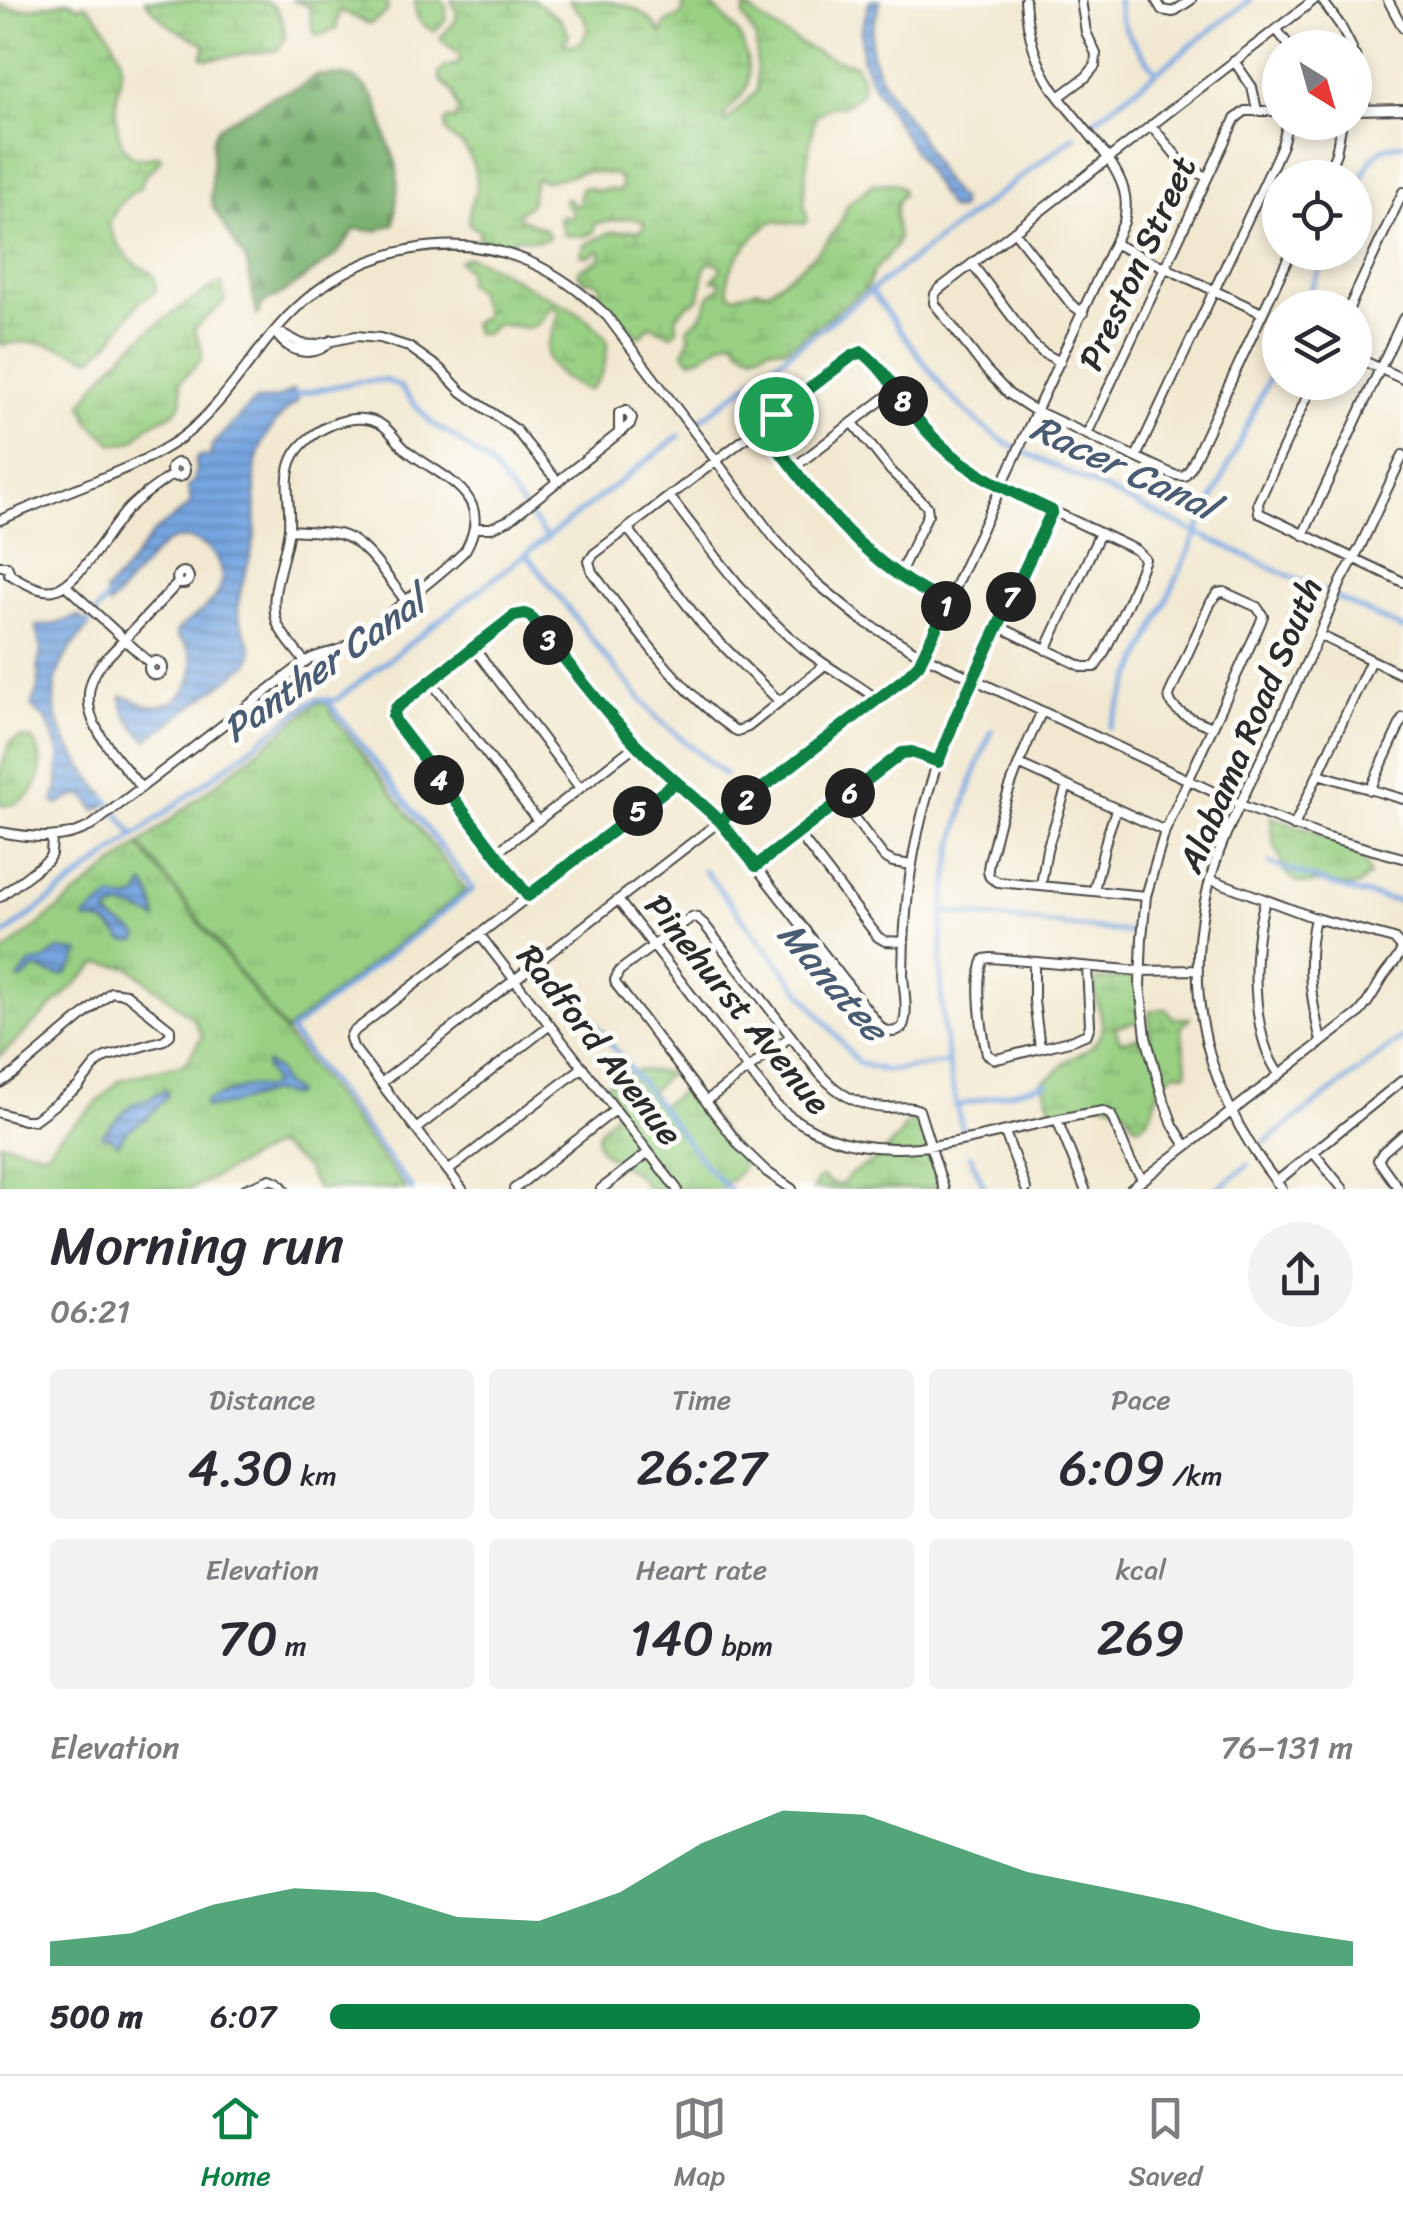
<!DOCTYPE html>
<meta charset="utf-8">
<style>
body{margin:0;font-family:Sriracha,sans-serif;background:#f2f2f3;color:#2b2b33;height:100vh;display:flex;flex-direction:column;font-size:38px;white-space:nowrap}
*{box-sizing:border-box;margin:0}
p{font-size:32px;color:#7c7c81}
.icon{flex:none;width:55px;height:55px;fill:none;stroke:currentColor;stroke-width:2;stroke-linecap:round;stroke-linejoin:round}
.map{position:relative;height:1189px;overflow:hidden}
.drawer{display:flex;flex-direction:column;background:#fff;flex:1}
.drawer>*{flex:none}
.needle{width:65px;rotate:143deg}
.fabs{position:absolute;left:1262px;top:30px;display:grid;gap:20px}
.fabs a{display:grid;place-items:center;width:110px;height:110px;border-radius:50%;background:#fff;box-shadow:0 5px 15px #0003;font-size:50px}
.pin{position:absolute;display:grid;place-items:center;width:85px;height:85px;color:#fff;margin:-42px;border:5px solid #fff;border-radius:50%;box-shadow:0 2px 10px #0007}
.km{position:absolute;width:50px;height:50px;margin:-25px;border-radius:50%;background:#222;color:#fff;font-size:28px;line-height:50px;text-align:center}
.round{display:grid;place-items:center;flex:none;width:105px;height:105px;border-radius:52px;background:#f2f2f3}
.head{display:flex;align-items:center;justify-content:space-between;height:170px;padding:0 50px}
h1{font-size:55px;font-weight:600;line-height:75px}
.stats{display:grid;grid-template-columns:repeat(3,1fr);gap:15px;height:170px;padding:10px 50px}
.stats div{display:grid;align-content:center;border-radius:10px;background:#f2f2f3;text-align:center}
.stats b{font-size:50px;font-weight:600}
.stats small{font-size:28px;font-weight:400}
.stats p{font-size:28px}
.chart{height:280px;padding:20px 50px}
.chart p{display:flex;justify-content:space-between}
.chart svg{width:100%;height:180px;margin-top:10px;fill:#0b8043;opacity:.7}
ul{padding:0 50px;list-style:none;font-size:32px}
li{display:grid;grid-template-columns:160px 120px 1fr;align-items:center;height:75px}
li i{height:25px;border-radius:12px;background:#0b8043}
.menu{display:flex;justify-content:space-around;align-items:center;height:140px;border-top:2px solid #e1e1e2;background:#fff;font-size:28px;color:#7c7c81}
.menu a{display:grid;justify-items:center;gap:5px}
.menu .selected{color:#0b8043}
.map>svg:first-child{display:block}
.grass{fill:url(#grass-tufts);stroke:#627e57;stroke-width:2.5}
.forest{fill:url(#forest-firs);stroke:#526e4e;stroke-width:2.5}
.wetland{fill:url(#wetland-marsh);stroke:#627e57;stroke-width:2.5}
.water{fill:url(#water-rules);stroke:#506886;stroke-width:2.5}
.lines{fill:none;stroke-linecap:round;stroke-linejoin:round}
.canal{stroke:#76a6e1;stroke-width:5}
.minor-casing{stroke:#494744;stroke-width:12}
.minor{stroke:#fff;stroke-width:8}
.route-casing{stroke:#fff;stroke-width:20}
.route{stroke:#0b8043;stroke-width:12}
.labels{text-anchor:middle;stroke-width:10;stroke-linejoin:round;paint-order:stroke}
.street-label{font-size:35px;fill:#2b2b2b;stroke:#fdfcf7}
.water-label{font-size:38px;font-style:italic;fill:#495c74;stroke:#fdfcf7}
</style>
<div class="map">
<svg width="1403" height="1189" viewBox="0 0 1403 1189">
<defs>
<pattern id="grass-tufts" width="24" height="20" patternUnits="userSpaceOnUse" patternTransform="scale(2.5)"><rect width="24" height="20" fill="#99d083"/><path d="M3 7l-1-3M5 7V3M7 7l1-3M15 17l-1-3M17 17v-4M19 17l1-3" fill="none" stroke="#84b371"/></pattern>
<pattern id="forest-firs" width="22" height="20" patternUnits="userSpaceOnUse" patternTransform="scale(2.5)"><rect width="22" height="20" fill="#7ab271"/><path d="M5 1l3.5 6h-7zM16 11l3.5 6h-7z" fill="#64915d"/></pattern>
<pattern id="wetland-marsh" width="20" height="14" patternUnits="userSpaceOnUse" patternTransform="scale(2.5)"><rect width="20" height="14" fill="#99d083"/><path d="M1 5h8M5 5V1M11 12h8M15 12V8" fill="none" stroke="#84b371"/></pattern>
<pattern id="water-rules" width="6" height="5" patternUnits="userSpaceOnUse" patternTransform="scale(2.5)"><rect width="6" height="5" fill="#76a6e1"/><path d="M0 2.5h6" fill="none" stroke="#6187b7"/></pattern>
</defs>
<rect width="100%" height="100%" fill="#fdfcf7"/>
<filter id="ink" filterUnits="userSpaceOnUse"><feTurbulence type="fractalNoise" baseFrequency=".01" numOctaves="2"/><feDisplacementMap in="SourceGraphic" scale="20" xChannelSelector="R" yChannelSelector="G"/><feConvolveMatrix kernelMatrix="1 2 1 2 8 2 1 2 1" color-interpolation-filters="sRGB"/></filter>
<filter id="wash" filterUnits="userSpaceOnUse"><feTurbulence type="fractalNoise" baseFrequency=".0048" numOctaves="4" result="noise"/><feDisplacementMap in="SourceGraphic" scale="40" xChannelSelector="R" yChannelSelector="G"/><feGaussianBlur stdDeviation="2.25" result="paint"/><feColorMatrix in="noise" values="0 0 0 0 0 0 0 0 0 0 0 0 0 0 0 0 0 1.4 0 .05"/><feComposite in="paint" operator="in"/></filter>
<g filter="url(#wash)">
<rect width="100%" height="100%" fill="#f2e8d0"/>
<path class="grass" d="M319,702L329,705L331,713L466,890L289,1028L287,1033L140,844Z
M139,845L406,1189H317L306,1168L276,1145L191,1189H0V1142L46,1153L59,1136L87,1113L120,1080L186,1063L202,1036L193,1018L129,967L98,963L0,1056V955Z"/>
<path class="forest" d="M316,75C328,76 344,74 355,79C378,92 381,116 387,139C390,149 396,158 397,169C400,187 395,206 394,224L376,231L355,229L337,254L284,293L264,302L257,315L247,263L214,209L211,198L213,138L218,127L275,95L298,88Z"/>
<path class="wetland" d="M145,0L265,1C281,8 284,22 285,38L278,50L206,59L202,57L205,48L204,43C175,30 166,27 145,0Z
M291,0H381L388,5L387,12L370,24L339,10L336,29L318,36L313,31L309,6Z
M415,0H442L446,6V20L434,31C418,23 415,17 415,0Z
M451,0H534L561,20L569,35L564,43L573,45L582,42L588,29L584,17L568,0C602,0 644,0 661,34L666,23L683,14V4L686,0H706C729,23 746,33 748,68C749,75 749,85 744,92C739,101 729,108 723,117L726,122L757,91L756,38L743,16L745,8C755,12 758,17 766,22C795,41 820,58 855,64L863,83L861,93L845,105L830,107L815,116C811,142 798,196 808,220L805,224L772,221C754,234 719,271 730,294L735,296L758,289L768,291L804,264L824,245L841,222L848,204L873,184L894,183L902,188L903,194L897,201L895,217L898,239L895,247L873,272L867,288L786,349L771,347L754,354L741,348L734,339C717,341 707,359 690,360L684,353L690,335L687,328L701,317L710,295L720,288V281L713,280L721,269L720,265L711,261L704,269L700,298L687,306L676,316C676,325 680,330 672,335L650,325L641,336H637L620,319L580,290L579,286L596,292L601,290L602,286L593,281H583L578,273L580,269L598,261L602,253L598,250C592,255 589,258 581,255L584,245L611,232L641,230L644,226L643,221L629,218L598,223L595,224L594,232L585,236L564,235L559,218L563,215L571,218L574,214L565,203L564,198L569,199L575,206L579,205L581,188H591L596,191L609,189L618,191L622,187L620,178L616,175L585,171L548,181H543L539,178L535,180L530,204L518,213L519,218L545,229L549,237C540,244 526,239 516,237L513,241V251L509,253L491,245L481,244L478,240L480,231L468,223C468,200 482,195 474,168C471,161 469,151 463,146C452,137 446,139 445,122L449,119L454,121L459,112L453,92L440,80L439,74L445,67L455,65L461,59L459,54L440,39C451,21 465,25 451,0Z
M67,1H71L79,7L85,4C97,12 115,41 120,56C123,70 119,81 117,95C115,109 116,128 121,141C130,162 139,159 159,155L161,159C154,170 140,175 140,188C126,195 112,211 109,226C114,239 122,253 133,262C147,273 160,271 155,293L140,301L110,342L91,359C60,346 34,337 0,345V5C22,14 44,5 67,1Z
M467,257C487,261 506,274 524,284C552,300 591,313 608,342C605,362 606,378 588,390C570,384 541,368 548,344C552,333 557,324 559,312L553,304L539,323L530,328L497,324L485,334L476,333L472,324L484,316L485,312L480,304L476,290L467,284V270L459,261Z
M221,282L225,299C218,313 202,317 194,330L202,350V359L180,382C187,412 174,412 153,423C134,433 144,444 113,444L90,423L82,404C120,347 164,317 221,282Z
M19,738L31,739C54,763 35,809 0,805V770L11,742Z
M1271,817C1297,827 1369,843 1369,876L1359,885L1351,887L1319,882L1306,884L1298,882L1286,874L1274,842Z
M1136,976L1141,1021L1115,1027L1120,1041L1150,1036L1149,1011L1167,1009L1173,1018H1190L1181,1027L1188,1072L1182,1073L1177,1071L1168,1078L1161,1077C1156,1096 1157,1114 1139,1126L1133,1123C1119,1087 1079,1108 1053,1112L1042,1081C1054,1077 1058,1069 1067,1061C1074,1056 1081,1054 1088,1049C1115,1028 1096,1013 1094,985L1097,980Z
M639,1070L669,1073L651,1092L660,1106L688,1087L738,1152L743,1167L732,1180L725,1182L722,1189H648C647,1188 639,1176 638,1176C626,1164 587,1154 600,1130C604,1123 612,1119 616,1111L606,1085L616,1077Z
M912,1120L920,1123L939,1189H813L818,1179L823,1177L830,1183L841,1185L852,1173L874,1161L899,1137L904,1127Z"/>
<path class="water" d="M870,0H881C876,18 868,34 872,53C878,84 903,109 919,135C932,157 941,183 961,200L960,209L951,210L948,207L871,81L862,59L861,31Z
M293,390L298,401C276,418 256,444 255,472C254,496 258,517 254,541C250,563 238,588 238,609C238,630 261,646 247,665L147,740C135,728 121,714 122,696C135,699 147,709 161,706C193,700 205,656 177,637L176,632C190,616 213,608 220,588C231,559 196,528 168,542C156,548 121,593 109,606L105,592L127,568L153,533L189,506L191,501L188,487L195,479L196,459L199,456L210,457L212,445L254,401L278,398Z
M78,616L89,626C81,636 71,647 65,658C33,712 78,760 109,801L102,808L95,810L85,795L73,797L58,805L53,802C62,783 55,776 61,756L47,721L31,706L37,691L39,678L37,667L41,652L36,626L56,624Z
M144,884C153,893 155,908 157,920C143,912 123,900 107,914C115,925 131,926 139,937L136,941H124C109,925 108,921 85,920L87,915L112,897C118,899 135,902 140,894C142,891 141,887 144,884Z
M57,950L80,952C66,980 67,979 36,968L21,980L18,979L29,964L44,961Z
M267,1063L277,1070L283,1084L295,1092L294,1096L272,1092L232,1104L208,1108L203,1106L207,1100C218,1098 242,1086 249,1086C263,1085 261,1094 273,1083L265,1067Z
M165,1089L168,1095L147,1118L127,1131L117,1144L110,1136L103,1137L102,1134L132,1104L147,1100Z"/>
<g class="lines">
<path class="canal" d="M1118,0C1119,29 1139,50 1157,72
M1092,122L1250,0
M1355,195C1367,169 1370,145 1403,144
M871,291L947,393L983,427L1009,445L1403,629
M1302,308L1328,252
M291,399L295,395L355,382L385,380L400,387L432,424L450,434L490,465L547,538
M699,421L1075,136
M526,554L604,655L657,718L725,775
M83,629L110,595
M326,699L473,889L290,1031L412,1189
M1110,727L1197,533L1280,355
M106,798L135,836
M1269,863L1354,892L1403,902
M704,870L858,1063L887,1071L948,1063
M944,912L1135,933
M0,938L310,703L319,699L336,700L679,436
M560,979L707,1167L729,1189
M956,1106L1047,1083
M964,1134C926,1003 935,855 992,731
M1264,1143L1403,1037
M970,1155L985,1189
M1217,1189L1248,1165"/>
</g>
</g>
<g filter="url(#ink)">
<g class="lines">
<defs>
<path id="minor" d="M1156,0L1162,10L1173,12L1191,0
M1322,0L1340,25L1352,48
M1388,0L1403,28
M1276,29L1291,48
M1355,56L1363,87L1365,109
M1234,61L1252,87L1257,110
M1059,97L1086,77L1095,66L1096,54L1086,32L1081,0
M1355,110L1403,109
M1151,125L1179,159L1207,178
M1326,178L1336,153L1342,122
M1014,231L1071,304L1083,313
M1115,244L1262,313
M1291,252L1190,469L1184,476L1174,475L1032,409L1009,394L986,370L934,303L935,294L938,290L1314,0
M972,264L1032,343L1042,352L1060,362
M1349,308L1403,192
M275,332C288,353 314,360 332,340
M278,335L283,334L302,344L313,345L356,336L380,338L409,347L440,369L462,392L515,429L558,482
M1355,357L1403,379
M1314,382L1258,503L1259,513L1403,582
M853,423L891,471L927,506L928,514L899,575
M761,426C813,496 865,567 947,603
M1087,434L1235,119L1245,111H1280
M1136,457L1273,165L1282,145L1288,122
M171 470a7 7 0 1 1 14 0a7 7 0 1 1-14 0Z
M793,468L895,390
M670,497C710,549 748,603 799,645C824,666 852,680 877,699
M0,520C28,508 57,496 85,485C119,471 151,459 181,438C230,401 257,342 303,302C365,247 456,229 532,263C561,276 584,294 607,316L775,539L813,580L863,621L916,652L1248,808L1325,837L1403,858
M474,528H491L509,520L619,433V413L626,410L632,418L630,424L619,433
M628,529L704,627L779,701
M289,530C305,531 322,531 338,534C365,539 388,579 405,600
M1303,535L1403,319
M0,566H7L10,573
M177 578a6 6 0 1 1 12 0a6 6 0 1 1-12 0Z
M9,574C22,581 39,593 54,590C80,584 110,527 129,508C142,495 158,485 173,474
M65,585L151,664
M1319,635L1403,675
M474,648L580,788
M1046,650L1100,533
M149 668a7 7 0 1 1 14 0a7 7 0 1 1-14 0Z
M825,665L748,727L737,731L733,729C676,689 635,627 592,572L589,561L594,554L857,353H862L870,359L929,434L966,467L1002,487L1136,550L1145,559L1130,598L1103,655L1095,667H1083L998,626
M431,681L538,821
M1042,711C1023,752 1005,794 995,839C993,849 988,861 988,871C989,879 991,878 998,882L1146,896
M1019,764L1165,831
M1318,774L1403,799
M141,788C113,751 66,711 101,664L179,582
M1370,790L1403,718
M841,801L884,857L893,862L912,865
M1294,826L1371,660
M0,832C32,838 62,841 91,826L305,662C316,654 328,654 341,649C353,644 460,559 466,549C496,494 442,478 409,452C398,445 393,432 382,425C354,407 304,431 292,460C282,485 293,510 288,535C284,562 267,598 278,625C284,638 296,650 305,662
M798,833L878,937L885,941L904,942
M496,853L636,745
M756,866L902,753L912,752L938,762
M1210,879L1315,918L1394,939L1402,948
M1041,885L1047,849L1067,786
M1094,890L1107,836L1116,810
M528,895L397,724L393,716L396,708L515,616L525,614L533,620L587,690L636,745L726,828L882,1029L893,1032L902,1028C909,1014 904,992 903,975C903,955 904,934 906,913C911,849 927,786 951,726L1052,511
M0,897L48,860L51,854L52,837
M618,900L776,1105C872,1189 988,1127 1103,1111L1111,1115L1131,1162L1143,1180
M1265,901C1251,946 1250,1034 1279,1074
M1315,918C1305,961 1311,1000 1321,1041
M479,934L677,1189
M1034,962V1001L1040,1048
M1087,967L1090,1025L1087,1034L1073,1040L1001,1058L995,1059L987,1054C982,1032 974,979 984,959L991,958L1140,971L1198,970
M0,1083L15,1073L111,992L126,994L170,1029V1035L164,1040L105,1057L97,1063L78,1087L34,1120H24L0,1113
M381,1083L905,678L919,664L1124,222C1126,212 1127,202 1124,191C1116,158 1073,118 1053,89C1035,62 1027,32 1025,0
M706,1101L791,1036
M1058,1122L1085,1189
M416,1129L550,1025
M1006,1135L1026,1189
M1186,1146L1173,1125L1162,1095L1146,1037L1140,985L1142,938L1146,896L1165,831L1260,624L1263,616L1257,607L1224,592L1218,593L1211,602L1169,695C1169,713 1197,720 1212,727
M1313,1152L1343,1189
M448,1171L583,1067
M1276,1182L1403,1080
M245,1189L270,1179L278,1182L284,1189
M462,1189L353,1047L350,1038L352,1033L676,782
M514,1189L615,1110
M601,1189L648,1153
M792,1189L767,1172L740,1146L616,984L615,980L619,971L692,917L697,918L704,924L820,1074C838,1094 859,1107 887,1108C899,1108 908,1105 919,1110L944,1189
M1131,1189L1358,1014C1369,1003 1375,990 1383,977C1390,966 1399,960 1402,948
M1282,1189C1196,1083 1173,962 1226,834L1316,642L1341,582L1361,545L1403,455
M1399,1189L1378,1160L1383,1152L1403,1135"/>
</defs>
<use href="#minor" class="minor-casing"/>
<use href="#minor" class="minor"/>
</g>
</g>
<g class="lines" filter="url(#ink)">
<defs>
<path id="route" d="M776,414L761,426C813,495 865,567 948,603L919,664L905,678L720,821C692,794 660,770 634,742C596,702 565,658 530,616L525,614L514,616L396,708L393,716L397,724L528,896L676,782L720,821L756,866L902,753L912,752L938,762L957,714L1052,511C1007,489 961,470 927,431C906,408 887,370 862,352L852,356L776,414"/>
</defs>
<use href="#route" class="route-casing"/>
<use href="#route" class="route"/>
</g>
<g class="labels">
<g class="street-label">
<text transform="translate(1137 263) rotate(-65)" y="12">Preston Street</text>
<text transform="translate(1250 725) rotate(-67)" y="12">Alabama Road South</text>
<text transform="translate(738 1004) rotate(51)" y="12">Pinehurst Avenue</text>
<text transform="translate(600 1045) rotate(52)" y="12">Radford Avenue</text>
</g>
<g class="water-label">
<text transform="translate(1124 467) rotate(25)" y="13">Racer Canal</text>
<text transform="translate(324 665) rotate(-35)" y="13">Panther Canal</text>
<text transform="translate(833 981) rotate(49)" y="13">Manatee</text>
</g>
</g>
</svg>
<div class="fabs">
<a><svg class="needle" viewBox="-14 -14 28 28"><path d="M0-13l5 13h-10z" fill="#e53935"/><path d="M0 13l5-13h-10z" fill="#7c7c81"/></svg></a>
<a><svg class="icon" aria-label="locate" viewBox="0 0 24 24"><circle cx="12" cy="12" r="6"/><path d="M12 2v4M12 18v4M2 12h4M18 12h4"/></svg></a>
<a><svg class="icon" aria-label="layers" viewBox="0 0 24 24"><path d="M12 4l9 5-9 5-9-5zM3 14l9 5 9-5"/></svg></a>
</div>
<div class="pin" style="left:776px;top:414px;background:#1e9e55"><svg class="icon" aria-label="arrive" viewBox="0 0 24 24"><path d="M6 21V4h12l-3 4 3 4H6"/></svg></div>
<b class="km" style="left:946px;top:606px">1</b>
<b class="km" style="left:746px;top:800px">2</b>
<b class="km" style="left:548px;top:640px">3</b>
<b class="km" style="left:439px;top:780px">4</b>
<b class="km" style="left:638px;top:811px">5</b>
<b class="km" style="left:850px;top:793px">6</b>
<b class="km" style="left:1011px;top:597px">7</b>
<b class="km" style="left:903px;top:401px">8</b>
</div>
<section class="drawer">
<div class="head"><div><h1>Morning run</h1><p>06:21</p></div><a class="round"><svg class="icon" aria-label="share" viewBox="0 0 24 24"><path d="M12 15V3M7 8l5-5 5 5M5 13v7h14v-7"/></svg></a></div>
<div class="stats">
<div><p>Distance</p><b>4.30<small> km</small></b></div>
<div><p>Time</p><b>26:27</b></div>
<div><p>Pace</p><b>6:09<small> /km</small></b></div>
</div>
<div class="stats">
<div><p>Elevation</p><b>70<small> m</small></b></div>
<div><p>Heart rate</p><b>140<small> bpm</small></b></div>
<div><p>kcal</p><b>269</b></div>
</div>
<div class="chart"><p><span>Elevation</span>76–131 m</p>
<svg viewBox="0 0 160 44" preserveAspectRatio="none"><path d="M0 44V38L10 36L20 29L30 25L40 26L50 32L60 33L70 26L80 14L90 6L100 7L110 14L120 21L130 25L140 29L150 35L160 38V44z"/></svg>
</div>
<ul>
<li><b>500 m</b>6:07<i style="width:85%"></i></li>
</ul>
</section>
<nav class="menu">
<a class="selected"><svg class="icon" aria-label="home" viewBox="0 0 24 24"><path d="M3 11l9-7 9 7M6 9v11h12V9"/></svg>Home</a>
<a><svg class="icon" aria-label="map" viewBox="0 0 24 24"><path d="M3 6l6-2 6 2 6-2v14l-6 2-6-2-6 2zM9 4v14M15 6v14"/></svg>Map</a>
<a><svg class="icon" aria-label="saved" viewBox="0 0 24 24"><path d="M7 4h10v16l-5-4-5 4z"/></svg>Saved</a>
</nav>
